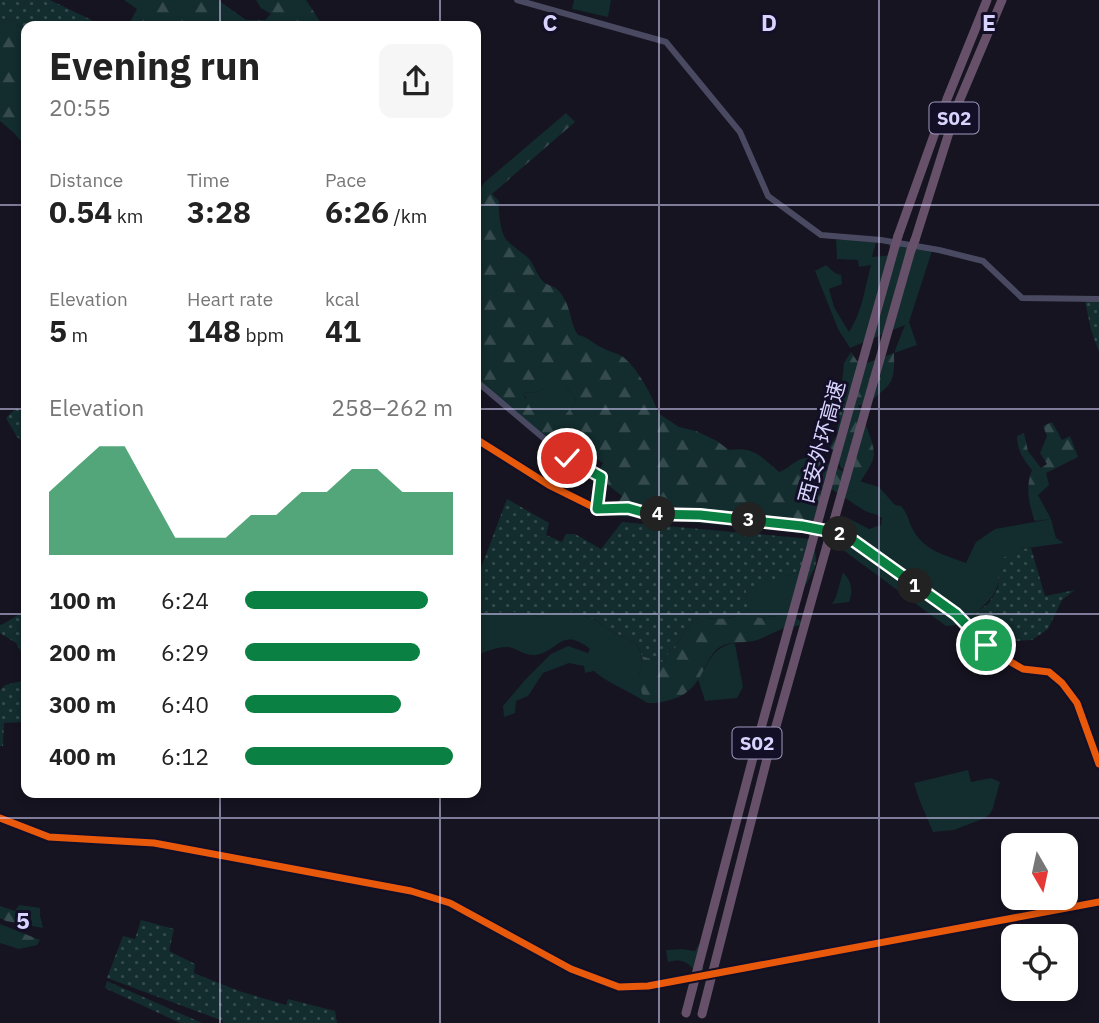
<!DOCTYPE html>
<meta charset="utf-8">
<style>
body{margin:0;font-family:"IBM Plex Sans","Noto Sans SC",sans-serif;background:#f6f6f6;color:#222;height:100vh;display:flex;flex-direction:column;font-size:26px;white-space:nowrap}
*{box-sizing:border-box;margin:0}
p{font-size:23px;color:#767676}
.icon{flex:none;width:38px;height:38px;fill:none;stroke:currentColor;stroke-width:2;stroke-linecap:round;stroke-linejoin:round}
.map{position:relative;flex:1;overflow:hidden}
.details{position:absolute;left:21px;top:21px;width:460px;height:777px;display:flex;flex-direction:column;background:#fff;border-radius:14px;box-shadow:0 4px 10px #0003}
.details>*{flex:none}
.needle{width:46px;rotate:171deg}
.fabs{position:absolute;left:1001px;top:833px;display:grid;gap:14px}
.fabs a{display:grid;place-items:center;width:77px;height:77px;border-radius:14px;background:#fff;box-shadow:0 4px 10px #0003;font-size:35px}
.pin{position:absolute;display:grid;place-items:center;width:60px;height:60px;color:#fff;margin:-30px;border:4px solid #fff;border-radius:50%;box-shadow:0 2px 7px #0007}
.km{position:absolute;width:35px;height:35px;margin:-18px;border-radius:50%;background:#222;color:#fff;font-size:19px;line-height:35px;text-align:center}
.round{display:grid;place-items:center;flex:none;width:74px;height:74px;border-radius:14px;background:#f6f6f6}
.head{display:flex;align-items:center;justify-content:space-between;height:119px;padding:0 28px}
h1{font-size:38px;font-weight:700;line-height:52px}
.metrics{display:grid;grid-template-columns:repeat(3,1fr);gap:10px;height:119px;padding:7px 28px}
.metrics div{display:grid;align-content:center}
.metrics b{font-size:30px;font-weight:700}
.metrics small{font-size:19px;font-weight:400}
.metrics p{font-size:19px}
.chart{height:196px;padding:14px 28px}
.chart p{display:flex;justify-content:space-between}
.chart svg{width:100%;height:126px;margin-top:7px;fill:#0b8043;opacity:.7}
ul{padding:0 28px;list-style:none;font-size:23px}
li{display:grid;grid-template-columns:112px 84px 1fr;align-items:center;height:52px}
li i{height:18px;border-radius:9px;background:#0b8043}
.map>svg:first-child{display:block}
.grass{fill:#132c2d}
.forest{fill:url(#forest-firs);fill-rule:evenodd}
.garden{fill:url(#garden-dots)}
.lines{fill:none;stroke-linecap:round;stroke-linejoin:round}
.minor{stroke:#4a4962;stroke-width:6}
.highway{stroke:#67516a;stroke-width:9}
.highway-bridge{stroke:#67516a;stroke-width:9}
.cycleway-casing{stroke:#130f26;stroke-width:11}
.cycleway{stroke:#e8590c;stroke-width:7}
.route-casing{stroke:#fff;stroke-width:14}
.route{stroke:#0b8043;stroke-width:9}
.grid{fill:none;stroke:#d9d4ff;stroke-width:2;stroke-opacity:0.55}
.labels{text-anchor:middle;stroke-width:6;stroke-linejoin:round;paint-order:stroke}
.shield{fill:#130f26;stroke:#9e99be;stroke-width:2}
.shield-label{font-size:19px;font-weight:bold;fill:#d9d4ff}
.street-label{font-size:21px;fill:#d9d4ff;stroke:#130f26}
.grid-label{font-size:23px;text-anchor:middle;font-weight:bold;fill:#d9d4ff;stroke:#130f26;stroke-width:6;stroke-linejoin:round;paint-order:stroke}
</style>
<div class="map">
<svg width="1099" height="1023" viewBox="0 0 1099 1023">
<defs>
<pattern id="forest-firs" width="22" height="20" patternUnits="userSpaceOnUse" patternTransform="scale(1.75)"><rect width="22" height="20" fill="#132c2d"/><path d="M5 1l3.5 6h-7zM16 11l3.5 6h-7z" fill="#354a4c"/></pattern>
<pattern id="garden-dots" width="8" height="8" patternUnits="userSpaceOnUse" patternTransform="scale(1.75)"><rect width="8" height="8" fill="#132c2d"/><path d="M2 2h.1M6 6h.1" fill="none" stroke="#354a4c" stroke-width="1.8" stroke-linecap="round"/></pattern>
</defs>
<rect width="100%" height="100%" fill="#161421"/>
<path class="grass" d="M574,0H611L608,17L572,9Z
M886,238L919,245L932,251L909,322L917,345L894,353L905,325L850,348L838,329L815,271L826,265L835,273L841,275L842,284L829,289L834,307L849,332C862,313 865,287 871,265L859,267L858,260L837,259L836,240L877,239L872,257L893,255Z
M546,387H566L577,400L558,425L540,410L532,408L523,393L537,392Z
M859,481L879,487L895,505L901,506C907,513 908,518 911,526C923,551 943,554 966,563L976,542L995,529L1051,519L1056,538L1064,543L1021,549L999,567C1000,604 983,599 968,624L946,626L839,547L841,538L851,521L846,517L869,529L881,525L882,518C876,513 871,514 865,511C857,506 850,501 842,496L856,491Z
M814,569L807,583L796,594L790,614L805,624L782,629L777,616L758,618L747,609L746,590L769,579Z
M843,572C851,582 854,589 849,602L832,604L836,597Z
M565,610L596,620L604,627L633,642L638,647L643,660L639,676L652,699V703H647C630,691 610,685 594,671L585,673L584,666L569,663L543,673L528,696L516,701L515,713L504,717L503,706L525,680L551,654L568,646L588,653L590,649C561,626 559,652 535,655C525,656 518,649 509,647C498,646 486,652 476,655V632L478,631L476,630V613L524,612L540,617L553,611Z
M733,643L735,644L743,687L737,698L705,701L698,679C711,661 709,650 733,643Z
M968,770L971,782L991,778L1000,782L993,808L990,814L985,818L954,830L933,832L919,799L914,783Z
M699,944L705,976L691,977L693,969C686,960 678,959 668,962L666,950L682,949L695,951Z"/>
<path class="forest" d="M124,0H218L246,20H265L271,14L261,8L256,0H306L323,26H128L137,9Z
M0,18L13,21L26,32V147L14,133L0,121Z
M566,113L575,122L492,194L499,201C498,210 500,230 505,238C509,244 524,253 530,260C535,267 538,278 545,283C553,288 555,285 562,295C572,310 570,324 578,335C589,337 593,344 603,348C609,352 616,352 623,357C636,366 654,398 658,413L679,427L696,431L717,441L729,450C755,446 761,457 779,472C788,469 792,463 799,460C818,452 832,465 847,474L840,466L836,451L829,448L837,435L844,363L851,352L857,361L867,363L894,353C894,361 895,373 891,381C886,391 874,395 868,406L858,405C862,416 875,444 874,455C873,466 860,479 856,491L842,496L824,484L811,533L610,515L622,496L596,476L603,463L594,457L587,470L578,465L476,382V296L478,294L476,286V195L485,182ZM546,387H566L577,400L558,424L540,410L532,408V402L525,398L523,393L537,392Z
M1052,422L1062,440L1070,436L1078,457L1046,473L1049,485L1038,495L1051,519L1035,521C1029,505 1025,487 1032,470C1023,459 1017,450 1017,436L1024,433L1028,451L1041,468L1047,464L1040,453L1047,436L1043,426Z
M747,609L759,618L778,616L782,629C774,632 766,637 757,640C745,644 732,640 720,647C713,651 708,661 704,669C693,693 679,700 654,703H652V699L642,694L639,676L643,660L642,656L663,662L669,652L675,648L685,630L698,618C713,618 737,622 747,609Z
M19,905L40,908V916L43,928L6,921L0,918V906L15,911Z
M0,924L40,940L37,945L19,949L0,943Z"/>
<path class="garden" d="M0,0H50L104,26H26V32L13,21L0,18Z
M1085,301H1099V352L1091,330Z
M16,408L26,414V445L17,437L6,418Z
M507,499L549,523L546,535L562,542L566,534H575L601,549L622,522L811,539C815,549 818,560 814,570C789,573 769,580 746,590C746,595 748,603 747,608C744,621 709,618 698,618L685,630L675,648L669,652L663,662L642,656L638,647L633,642L604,627L596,620L565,610L553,611L540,617L524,612L476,613V581Z
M1031,548L1045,596L1075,590L1062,600L1048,629L1032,640L1014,641L968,624L979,610L989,603L998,588L999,567L1003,558L1021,549Z
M26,610V660L16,643L0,633V625L3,624Z
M26,680V743L24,722L4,723L3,746H0V690L5,685Z
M141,920L174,929L169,951L195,964L194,973L239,991L286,1005L288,999L335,1011L337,1023H222L223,1021L107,978L123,936L135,939Z
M107,981L202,1023H180L105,988Z"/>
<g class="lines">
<path class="minor" d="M517,0L666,42L740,132L768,196L821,235L881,240L939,250L983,261L1022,298L1099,299
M476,381L567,458L601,477L597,509
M476,439L549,485L597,509L628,508L649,514L700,515L802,526L838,533L854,541L956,614L986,645L1002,657L1023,669L1049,672L1062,683L1077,703L1099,764
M0,818L49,837L154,843L411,891L450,903L571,969L619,987L648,986L1099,902"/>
<path class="highway" d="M898,236L947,99L987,0
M915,240L958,104L1002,0
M831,474L895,246
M846,478L911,250"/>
<path class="highway-bridge" d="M895,246L898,236
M911,250L915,240
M686,1013L755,750L831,474
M702,1014L769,751L846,478"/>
<defs>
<path id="cycleway" d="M476,439L549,485L597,509L628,508L649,514L700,515L802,526L838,533L854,541L956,614L986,645L1002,657L1023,669L1049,672L1062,683L1077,703L1099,764
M0,818L49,837L154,843L411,891L450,903L571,969L619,987L648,986L1099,902"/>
</defs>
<use href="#cycleway" class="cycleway-casing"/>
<use href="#cycleway" class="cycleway"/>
</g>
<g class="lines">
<defs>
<path id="route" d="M567,458L601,477L597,509L628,508L649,514L700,515L802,526L838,533L854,541L956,614L986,645"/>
</defs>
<use href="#route" class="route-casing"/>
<use href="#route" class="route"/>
</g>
<path class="grid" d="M220,0V26M440,0V26M659,0V1023M879,0V1023M0,205H26M476,205H1099M0,409H26M476,409H1099M0,614H26M476,614H1099M220,793V1023M440,793V1023M0,818H1099"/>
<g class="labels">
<g class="shield">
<rect x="929.5" y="102.5" width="49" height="31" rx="5"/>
<rect x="732.5" y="727.5" width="49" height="31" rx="5"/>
</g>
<g class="shield-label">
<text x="954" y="125">S02</text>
<text x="757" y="750">S02</text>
</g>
<g class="street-label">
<text transform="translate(822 442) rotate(-75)" y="7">西安外环高速</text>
</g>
</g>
<g class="grid-label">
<text x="550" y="31">C</text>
<text x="769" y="31">D</text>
<text x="989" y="31">E</text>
<text x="23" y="929">5</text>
</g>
</svg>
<div class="fabs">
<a><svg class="needle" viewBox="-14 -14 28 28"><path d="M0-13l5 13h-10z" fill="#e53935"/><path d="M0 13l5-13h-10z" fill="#767676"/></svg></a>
<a><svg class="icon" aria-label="locate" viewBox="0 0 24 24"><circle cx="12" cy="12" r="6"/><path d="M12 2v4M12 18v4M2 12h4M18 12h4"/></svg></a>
</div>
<div class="pin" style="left:986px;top:645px;background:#1e9e55"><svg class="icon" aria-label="arrive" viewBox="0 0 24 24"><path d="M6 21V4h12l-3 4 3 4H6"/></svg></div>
<div class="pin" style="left:567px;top:458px;background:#d93025"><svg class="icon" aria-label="check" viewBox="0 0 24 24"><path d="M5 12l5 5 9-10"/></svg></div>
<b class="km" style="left:915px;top:586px">1</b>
<b class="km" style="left:840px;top:534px">2</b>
<b class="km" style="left:749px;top:520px">3</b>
<b class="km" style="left:658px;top:514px">4</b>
<section class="details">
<div class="head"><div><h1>Evening run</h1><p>20:55</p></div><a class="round"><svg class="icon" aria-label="share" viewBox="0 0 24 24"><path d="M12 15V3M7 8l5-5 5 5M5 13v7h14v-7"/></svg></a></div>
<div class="metrics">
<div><p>Distance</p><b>0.54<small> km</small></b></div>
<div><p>Time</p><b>3:28</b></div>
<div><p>Pace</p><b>6:26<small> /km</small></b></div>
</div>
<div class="metrics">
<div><p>Elevation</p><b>5<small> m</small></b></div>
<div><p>Heart rate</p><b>148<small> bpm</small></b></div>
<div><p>kcal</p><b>41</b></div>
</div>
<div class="chart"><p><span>Elevation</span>258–262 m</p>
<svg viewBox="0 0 160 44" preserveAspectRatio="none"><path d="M0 44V22L10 14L20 6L30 6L40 22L50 38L60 38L70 38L80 30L90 30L100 22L110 22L120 14L130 14L140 22L150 22L160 22V44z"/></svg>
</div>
<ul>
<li><b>100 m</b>6:24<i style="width:88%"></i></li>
<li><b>200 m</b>6:29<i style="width:84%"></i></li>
<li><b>300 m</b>6:40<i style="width:75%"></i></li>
<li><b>400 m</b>6:12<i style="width:100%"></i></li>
</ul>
</section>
</div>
